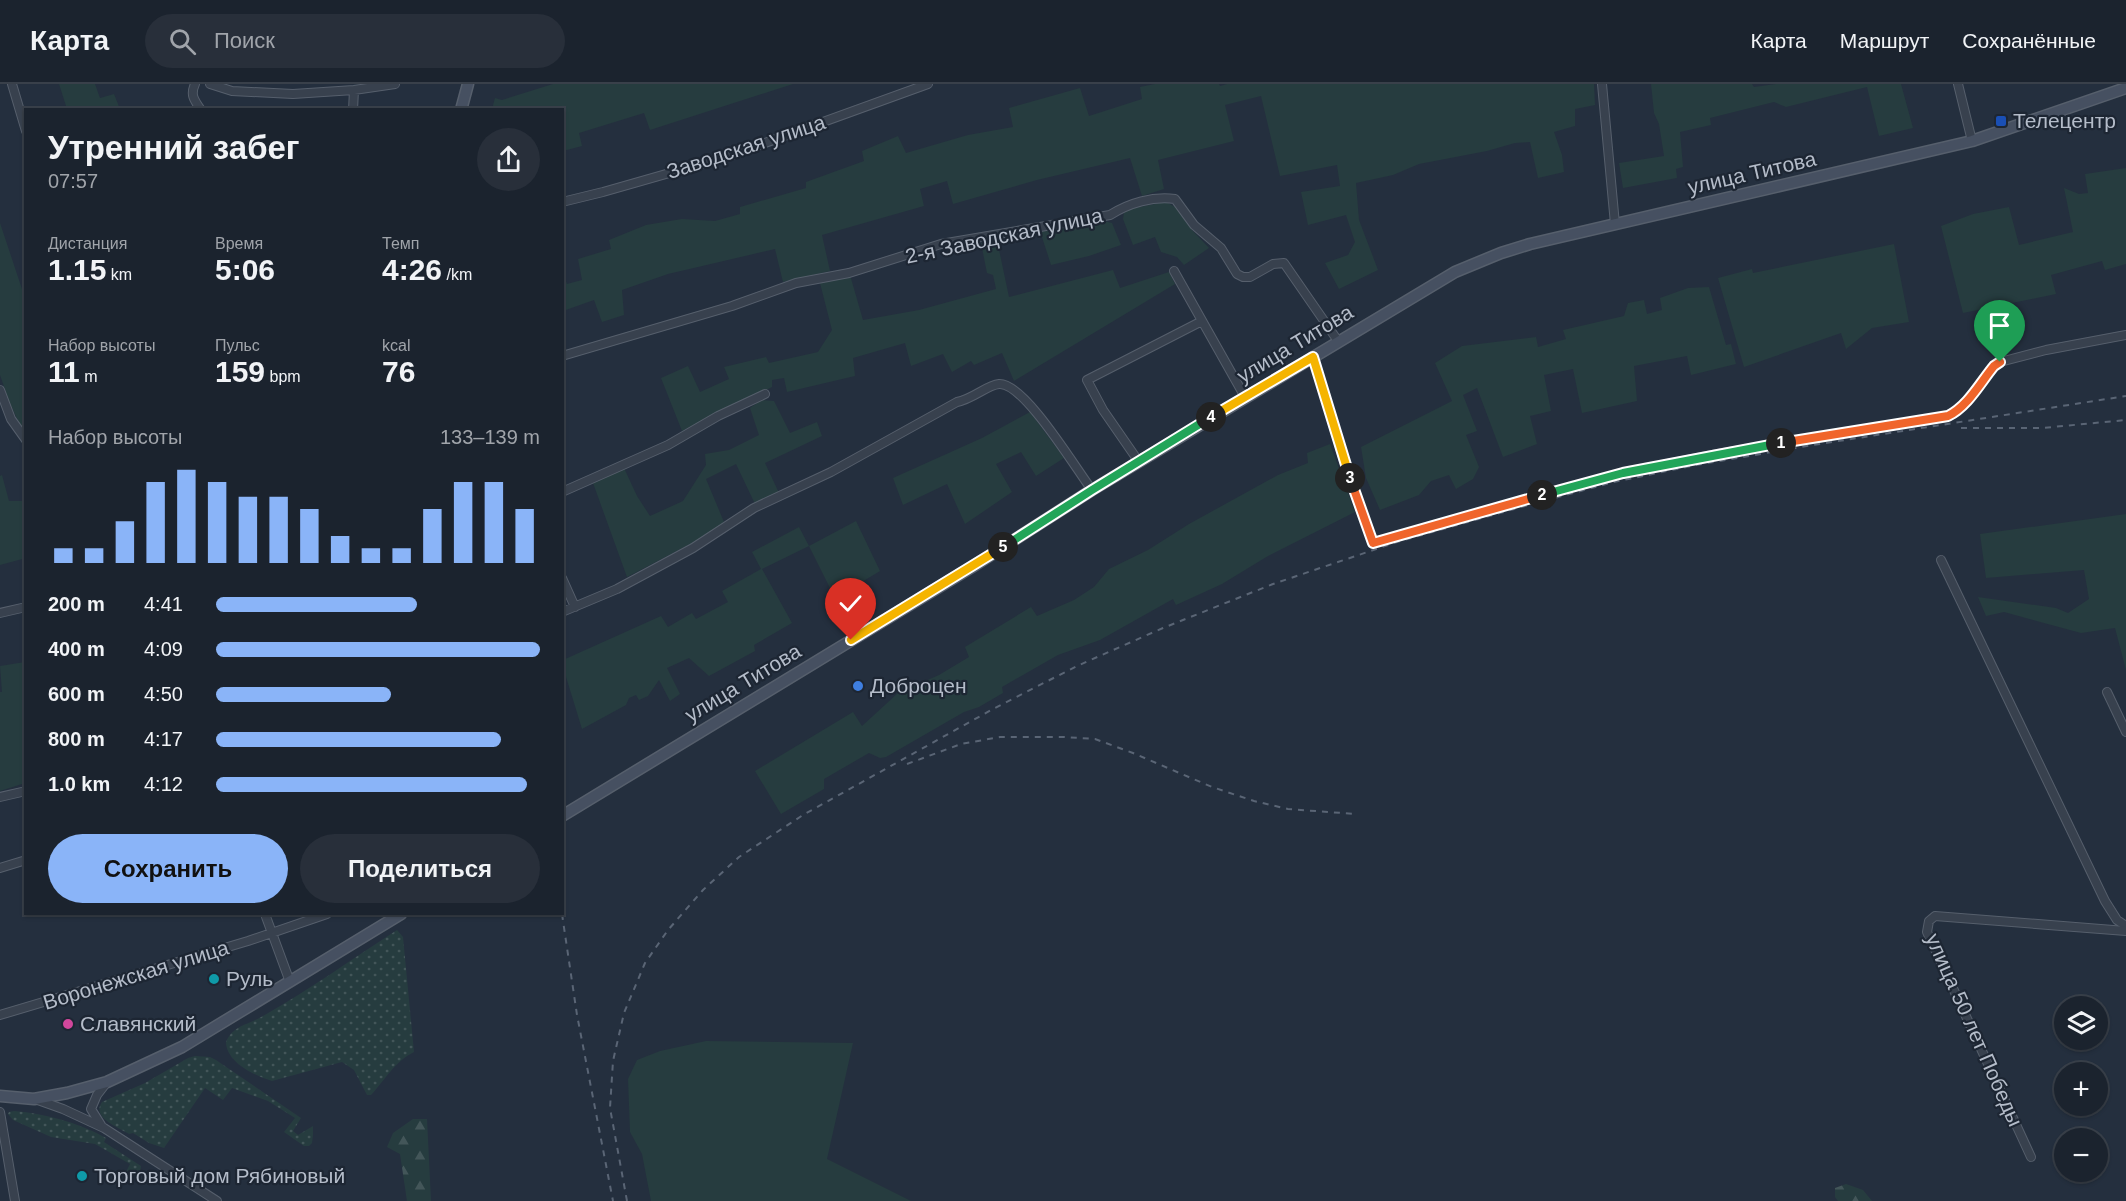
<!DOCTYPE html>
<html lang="ru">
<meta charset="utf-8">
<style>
body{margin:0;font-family:Arial,sans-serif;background:#282f3a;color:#f1f3f6;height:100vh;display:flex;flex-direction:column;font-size:22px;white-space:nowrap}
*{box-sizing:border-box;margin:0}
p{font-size:20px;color:#a0a4aa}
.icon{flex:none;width:33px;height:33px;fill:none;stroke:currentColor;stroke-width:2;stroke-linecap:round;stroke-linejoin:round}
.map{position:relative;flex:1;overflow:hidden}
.panel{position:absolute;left:24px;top:24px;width:540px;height:807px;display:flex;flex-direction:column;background:#1b232e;border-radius:0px;box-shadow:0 2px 4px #0004,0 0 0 2px #39404a}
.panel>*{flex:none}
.buttons{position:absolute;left:2054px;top:912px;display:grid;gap:12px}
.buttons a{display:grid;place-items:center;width:54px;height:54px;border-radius:50%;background:#1b232e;box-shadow:0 2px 4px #0004,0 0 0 2px #39404a;font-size:30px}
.pin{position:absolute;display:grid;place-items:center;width:51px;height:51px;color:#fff;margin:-62px -26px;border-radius:50% 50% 50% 0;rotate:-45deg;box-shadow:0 0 6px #0007}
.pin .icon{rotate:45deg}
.km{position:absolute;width:30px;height:30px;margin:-15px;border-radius:50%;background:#222;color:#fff;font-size:16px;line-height:30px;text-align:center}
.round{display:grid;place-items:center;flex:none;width:63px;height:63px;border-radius:32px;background:#282f3a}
.head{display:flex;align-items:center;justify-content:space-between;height:102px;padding:0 24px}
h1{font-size:33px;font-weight:700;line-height:45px}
.stats{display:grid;grid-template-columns:repeat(3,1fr);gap:9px;height:102px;padding:6px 24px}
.stats div{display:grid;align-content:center}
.stats b{font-size:30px;font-weight:700}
.stats small{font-size:16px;font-weight:400}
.stats p{font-size:16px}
.chart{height:168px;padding:12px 24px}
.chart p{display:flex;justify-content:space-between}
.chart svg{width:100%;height:108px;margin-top:6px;stroke:#8ab4f8;stroke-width:6}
.button{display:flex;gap:12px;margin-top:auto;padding:12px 24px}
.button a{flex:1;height:69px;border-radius:36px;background:#8ab4f8;color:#111;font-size:24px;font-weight:700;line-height:69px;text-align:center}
.button a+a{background:#282f3a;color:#f1f3f6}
ul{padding:0 24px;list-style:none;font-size:20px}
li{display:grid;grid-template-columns:96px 72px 1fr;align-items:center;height:45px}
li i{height:15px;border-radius:8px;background:#8ab4f8}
header{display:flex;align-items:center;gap:36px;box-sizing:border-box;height:84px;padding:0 30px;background:#1b232e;border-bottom:2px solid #39404a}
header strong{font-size:28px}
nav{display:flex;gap:33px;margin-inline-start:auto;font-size:21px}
.search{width:420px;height:54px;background:#282f3a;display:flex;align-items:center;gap:15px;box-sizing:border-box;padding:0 21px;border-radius:33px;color:#a0a4aa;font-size:22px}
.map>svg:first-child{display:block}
.grass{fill:url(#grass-dots)}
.forest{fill:url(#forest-firs)}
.garden{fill:#263c3f}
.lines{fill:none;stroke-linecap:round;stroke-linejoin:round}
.street-casing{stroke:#565f6c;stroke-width:10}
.secondary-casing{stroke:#565f6c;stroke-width:13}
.street{stroke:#38414e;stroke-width:8}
.secondary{stroke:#465061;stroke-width:10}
.rail{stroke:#5a6575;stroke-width:2;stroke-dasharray:6 6;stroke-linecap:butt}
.split-1-casing{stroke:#fff;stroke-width:12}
.split-2-casing{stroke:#fff;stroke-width:12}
.split-3-casing{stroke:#fff;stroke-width:12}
.split-4-casing{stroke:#fff;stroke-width:12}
.split-5-casing{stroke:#fff;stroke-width:12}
.split-6-casing{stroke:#fff;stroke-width:12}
.split-1{stroke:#f0652b;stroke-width:8}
.split-2{stroke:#22a559;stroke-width:8}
.split-3{stroke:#f0652b;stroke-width:8}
.split-4{stroke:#f5b400;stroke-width:8}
.split-5{stroke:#22a559;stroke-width:8}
.split-6{stroke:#f5b400;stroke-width:8}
.transit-dot{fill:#1a4fb4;stroke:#1d2633;stroke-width:2}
.shop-dot{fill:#3f7fe0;stroke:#1d2633;stroke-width:2}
.culture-dot{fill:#0f9aa8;stroke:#1d2633;stroke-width:2}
.hotel-dot{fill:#d1479c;stroke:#1d2633;stroke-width:2}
.labels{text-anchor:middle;stroke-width:4.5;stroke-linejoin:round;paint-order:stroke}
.poi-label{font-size:21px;fill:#b4bcc9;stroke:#1d2633;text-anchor:start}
.street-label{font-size:21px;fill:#b4bcc9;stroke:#1d2633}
</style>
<header>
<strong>Карта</strong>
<div class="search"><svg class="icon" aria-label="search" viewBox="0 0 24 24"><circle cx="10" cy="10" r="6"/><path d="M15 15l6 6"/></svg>Поиск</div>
<nav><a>Карта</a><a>Маршрут</a><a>Сохранённые</a></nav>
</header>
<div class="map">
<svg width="2126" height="1117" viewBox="0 0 2126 1117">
<defs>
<pattern id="grass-dots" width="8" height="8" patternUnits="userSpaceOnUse" patternTransform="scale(1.5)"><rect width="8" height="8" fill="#263c3f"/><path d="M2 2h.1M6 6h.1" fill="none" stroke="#435659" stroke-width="1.8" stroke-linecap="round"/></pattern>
<pattern id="forest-firs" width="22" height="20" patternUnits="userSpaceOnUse" patternTransform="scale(1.5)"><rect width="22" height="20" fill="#263c3f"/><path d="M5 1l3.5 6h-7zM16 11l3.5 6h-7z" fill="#435659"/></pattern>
</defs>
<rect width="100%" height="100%" fill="#242f3e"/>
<path class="grass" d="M397,846L403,853L414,968C394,978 385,996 371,1011H367L354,986L342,978L272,997C255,992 226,978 226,958C233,941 248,941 263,932C309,906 352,875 397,846Z
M195,972L210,973L216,976L301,1034L293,1047L298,1051L313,1042V1051L312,1059L309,1062H304L284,1048L295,1034L268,1017L232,1004L223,1016L205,1004L164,1064L149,1059L133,1049L129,1050C118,1043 91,1034 102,1018L145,999L188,974Z
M14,1027C47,1030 77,1038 106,1054L104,1058L141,1082L140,1088L134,1092L126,1088L130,1080L95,1060L51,1053L13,1036L8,1030L9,1028Z"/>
<path class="forest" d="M413,1035H427L431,1117H407L400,1070L387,1063L393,1049Z
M1846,1100L1863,1106L1872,1117H1838L1835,1113V1104Z"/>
<path class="garden" d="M59,0H95L100,14L114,10L120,25H67Z
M553,0H793L650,46L644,29L579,49L582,62L563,67L562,26L492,25L495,14L502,16Z
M1155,0H1219L1220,2L1227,0H1594L1595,21L1575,25V42L1554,48L1562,71L1564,88L1538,94L1530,58L1515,59L1487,67L1419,80L1393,91L1356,99L1359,136L1378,186L1339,205L1325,179L1348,171L1355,158L1346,131L1308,141L1301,108L1340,102L1337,81L1280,92L1261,12L1225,21L1234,57L1158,76L1164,105L1142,112L1130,74L1037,96L953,120L947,97L920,105L924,122L822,151L830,187L783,198L775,165L668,190L622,206L624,231L602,238L594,216L563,227V189L567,200L582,196L578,175L611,165L609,156L646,141L682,135L715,137L740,130V123L806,104V98L864,77L862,67L898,52L906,69L968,51L1013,43L1009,24L1080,4L1089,32L1142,15L1140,3Z
M1651,0H1752L1754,3L1776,0H1901L1913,44L1879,52L1867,3L1786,23L1774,18L1710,34L1711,41L1680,48L1683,83L1676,85L1677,94L1623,104L1619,79L1664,72L1659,40L1654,29Z
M2126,84V180L2105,186L2102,177L2051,191L2056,210L1963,229L1941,142L1973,130L2009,123L2019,161L2073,148L2064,104L2079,110L2088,109L2085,90Z
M1160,119H1168L1175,123L1192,146L1209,164L1184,181L1177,173L1161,168L1155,153L1133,161L1123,135L1124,129L1130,125Z
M1104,137L1112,139L1121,161L1089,172L1051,181L1040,147Z
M0,139L25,214V347L19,339L9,317L0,291Z
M997,156L1009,213L1113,186L1120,204L1169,188L1175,200L1014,297L1002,269L974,281L971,277L952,288L943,270L911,282L905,259L853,274L855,292L787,308L784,294L772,296V303L682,347L661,294L688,282L700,308L729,295L724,283L766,273L769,279L818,268L832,246L820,199L850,191L863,236L919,226L996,205L993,191L987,189L981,159Z
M1894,160L1909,238L1872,244L1846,265L1841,249L1744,283L1718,194L1752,185L1753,189Z
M1709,203L1726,261L1731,260L1736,280L1691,291L1687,272L1634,282L1637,317L1582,329L1573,285L1544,291L1551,327L1530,332L1537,360L1503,373L1477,304L1463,311L1477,347L1466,351L1479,383L1473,395L1456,405L1449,391L1431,397L1419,411L1380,426L1366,394L1361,363L1452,317L1435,279L1462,262L1536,253L1538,263L1566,255L1563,246L1624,232L1628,219L1644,216L1647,230L1662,226L1660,214L1688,204Z
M761,316L774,317L790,349L817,338L822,352L765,379L779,409L755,420L736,380L706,395L724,438L700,455L627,493L593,399L624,384L637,412L650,432L683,417L706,381L705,370L729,366L759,351L750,324Z
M1030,328L1064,374L1036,392L1021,368L996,380L1012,408L965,440L947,400L903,421L893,394L982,354Z
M1330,360L1355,428L1268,472L1222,500L1176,521L1173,515L1100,556L1058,571L1002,603L1003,609L979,623L964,628L886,673L880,674L869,669L824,695V705L781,730L755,687L853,628L862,642L898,609L939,591L969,573L965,563L1031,523L1037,532L1074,516L1094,503L1109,485L1148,466L1189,440L1278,391L1308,379L1307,369Z
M2,391L9,417H25L26,474L0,481V392Z
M2126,430V586L2115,544L2081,549L2004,528L1986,532L1978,513L2056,524L2068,529L2089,515L2084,486L1986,494L1980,450Z
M856,437L880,487L835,514L809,462L762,485L792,539L754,561L755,567L709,592L689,574L667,584L680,610L670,617L659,596L648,612L639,616L636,611L629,614L626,621L582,645L563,583V576L661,532L668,543L692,529L696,535L728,518L722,507L761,485L752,468L799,443L809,462Z
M25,578V699L0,707V608H2L0,582Z
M706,957L853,959L827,1075L911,1117H651L642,1070L630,1048L628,995L637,976L660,967Z"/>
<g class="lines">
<defs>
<path id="street" d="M12,0L26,47
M195,0C190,11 194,16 201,26
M210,0L232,7L293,10L354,6L395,0
M1602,0L1615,140
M1958,0L1972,57
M353,26L354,6
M562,118L603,108L729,72L928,0
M1174,187L1245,313
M562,272L732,222L796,199L849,189L941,160L1110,131C1129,119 1153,112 1175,115L1194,141L1221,164L1237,190L1243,193H1250L1273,180L1284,179L1338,257
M1313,273L1344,377L1373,459L1623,389L1717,370L1948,332C1968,322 1980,299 1994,282L2000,278L2046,266L2126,251
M0,306L11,335L26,356
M1139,378L1103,326L1087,296L1202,237
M562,408L668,361L718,332L765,310
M1941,476L2105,817L2117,836L2126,842
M562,494L575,523
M562,528L617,505L693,464L754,424L831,388L957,318C973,315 987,301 999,300C1024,298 1076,385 1092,406
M0,529L26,523
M2107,608L2126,648
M0,713L26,707
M0,784L26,776
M265,830L290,898
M0,931L248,857L327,830
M35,1015L63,1025L104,1044L217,1117
M0,1028L15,1117
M101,1041L91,1025L97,1011L107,998
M2031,1073L1927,848L1929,837L1935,832L2126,847"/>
<path id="secondary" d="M461,26L468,0
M562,732L972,483L1092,406L1455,188L1501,169L1530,160L1972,57L2126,4
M0,1012L34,1015L67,1009L107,998L182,963L401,830"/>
</defs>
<use href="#street" class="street-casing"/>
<use href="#secondary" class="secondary-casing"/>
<use href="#street" class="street"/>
<use href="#secondary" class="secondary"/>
<path class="rail" d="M1961,344H2042L2126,336
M907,680L961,660L1000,653H1063L1095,655L1133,669L1212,703L1254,717L1288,725L1355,730
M562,830L577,931L613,1117
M627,1117L610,1024L613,977L624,929L645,879L668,846L703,806L739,773L803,731L993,625L1077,582L1163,544L1273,500L1397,458L1525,422L1614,398L1696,381L1813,361L2126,312"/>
</g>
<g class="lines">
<defs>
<path id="split-1" d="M1781,359L1948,332C1968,322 1980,299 1994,282L2000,278"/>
<path id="split-2" d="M1542,411L1623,389L1781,359"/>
<path id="split-3" d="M1350,394L1373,459L1542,411"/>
<path id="split-4" d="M1211,333L1313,273L1350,394"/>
<path id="split-5" d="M1003,463L1092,406L1211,333"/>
<path id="split-6" d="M851,556L1003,463"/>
</defs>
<use href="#split-1" class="split-1-casing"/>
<use href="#split-2" class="split-2-casing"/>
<use href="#split-3" class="split-3-casing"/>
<use href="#split-4" class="split-4-casing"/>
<use href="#split-5" class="split-5-casing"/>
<use href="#split-6" class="split-6-casing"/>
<use href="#split-1" class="split-1"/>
<use href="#split-2" class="split-2"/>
<use href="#split-3" class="split-3"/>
<use href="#split-4" class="split-4"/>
<use href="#split-5" class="split-5"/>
<use href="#split-6" class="split-6"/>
</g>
<rect class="transit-dot" x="1995" y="31" width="12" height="12" rx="3"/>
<circle class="shop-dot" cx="858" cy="602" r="6"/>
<g class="culture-dot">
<circle cx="214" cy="895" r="6"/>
<circle cx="82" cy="1092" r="6"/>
</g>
<circle class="hotel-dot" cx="68" cy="940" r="6"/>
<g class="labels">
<g class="poi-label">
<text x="2013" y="44">Телецентр</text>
<text x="870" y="609">Доброцен</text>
<text x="226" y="902">Руль</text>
<text x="80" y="947">Славянский</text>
<text x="94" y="1099">Торговый дом Рябиновый</text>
</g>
<g class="street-label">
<text transform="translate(746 63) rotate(-18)" y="7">Заводская улица</text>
<text transform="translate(1752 89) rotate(-13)" y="7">улица Титова</text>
<text transform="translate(1004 152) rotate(-12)" y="7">2-я Заводская улица</text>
<text transform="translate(1295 260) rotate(-31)" y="7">улица Титова</text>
<text transform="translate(743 599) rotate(-31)" y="7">улица Титова</text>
<text transform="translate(136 891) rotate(-17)" y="7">Воронежская улица</text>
<text transform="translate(1974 946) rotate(66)" y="7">улица 50 лет Победы</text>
</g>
</g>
</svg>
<div class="buttons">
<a><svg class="icon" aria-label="layers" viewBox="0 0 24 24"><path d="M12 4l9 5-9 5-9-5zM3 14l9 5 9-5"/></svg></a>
<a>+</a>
<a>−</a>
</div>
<div class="pin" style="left:2000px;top:278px;background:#1e9e55"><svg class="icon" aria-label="arrive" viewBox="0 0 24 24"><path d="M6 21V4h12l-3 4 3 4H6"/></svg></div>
<div class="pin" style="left:851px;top:556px;background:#d93025"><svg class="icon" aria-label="check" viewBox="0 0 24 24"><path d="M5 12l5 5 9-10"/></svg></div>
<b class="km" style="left:1781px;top:359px">1</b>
<b class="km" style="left:1542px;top:411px">2</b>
<b class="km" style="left:1350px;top:394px">3</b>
<b class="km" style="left:1211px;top:333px">4</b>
<b class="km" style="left:1003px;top:463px">5</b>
<section class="panel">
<div class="head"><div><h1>Утренний забег</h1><p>07:57</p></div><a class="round"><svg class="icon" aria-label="share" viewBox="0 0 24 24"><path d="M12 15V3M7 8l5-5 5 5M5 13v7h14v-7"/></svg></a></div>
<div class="stats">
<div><p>Дистанция</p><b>1.15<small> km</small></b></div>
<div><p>Время</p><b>5:06</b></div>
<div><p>Темп</p><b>4:26<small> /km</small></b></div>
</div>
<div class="stats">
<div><p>Набор высоты</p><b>11<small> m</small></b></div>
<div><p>Пульс</p><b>159<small> bpm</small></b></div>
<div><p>kcal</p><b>76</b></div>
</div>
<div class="chart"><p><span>Набор высоты</span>133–139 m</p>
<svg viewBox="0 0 160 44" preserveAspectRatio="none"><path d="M5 44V38M15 44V38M25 44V27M35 44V11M45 44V6M55 44V11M65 44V17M75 44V17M85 44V22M95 44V33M105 44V38M115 44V38M125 44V22M135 44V11M145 44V11M155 44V22"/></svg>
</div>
<ul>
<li><b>200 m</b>4:41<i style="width:62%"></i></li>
<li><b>400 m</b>4:09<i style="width:100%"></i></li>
<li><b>600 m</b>4:50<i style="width:54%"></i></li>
<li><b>800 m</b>4:17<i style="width:88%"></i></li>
<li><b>1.0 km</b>4:12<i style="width:96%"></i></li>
</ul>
<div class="button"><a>Сохранить</a><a>Поделиться</a></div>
</section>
</div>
